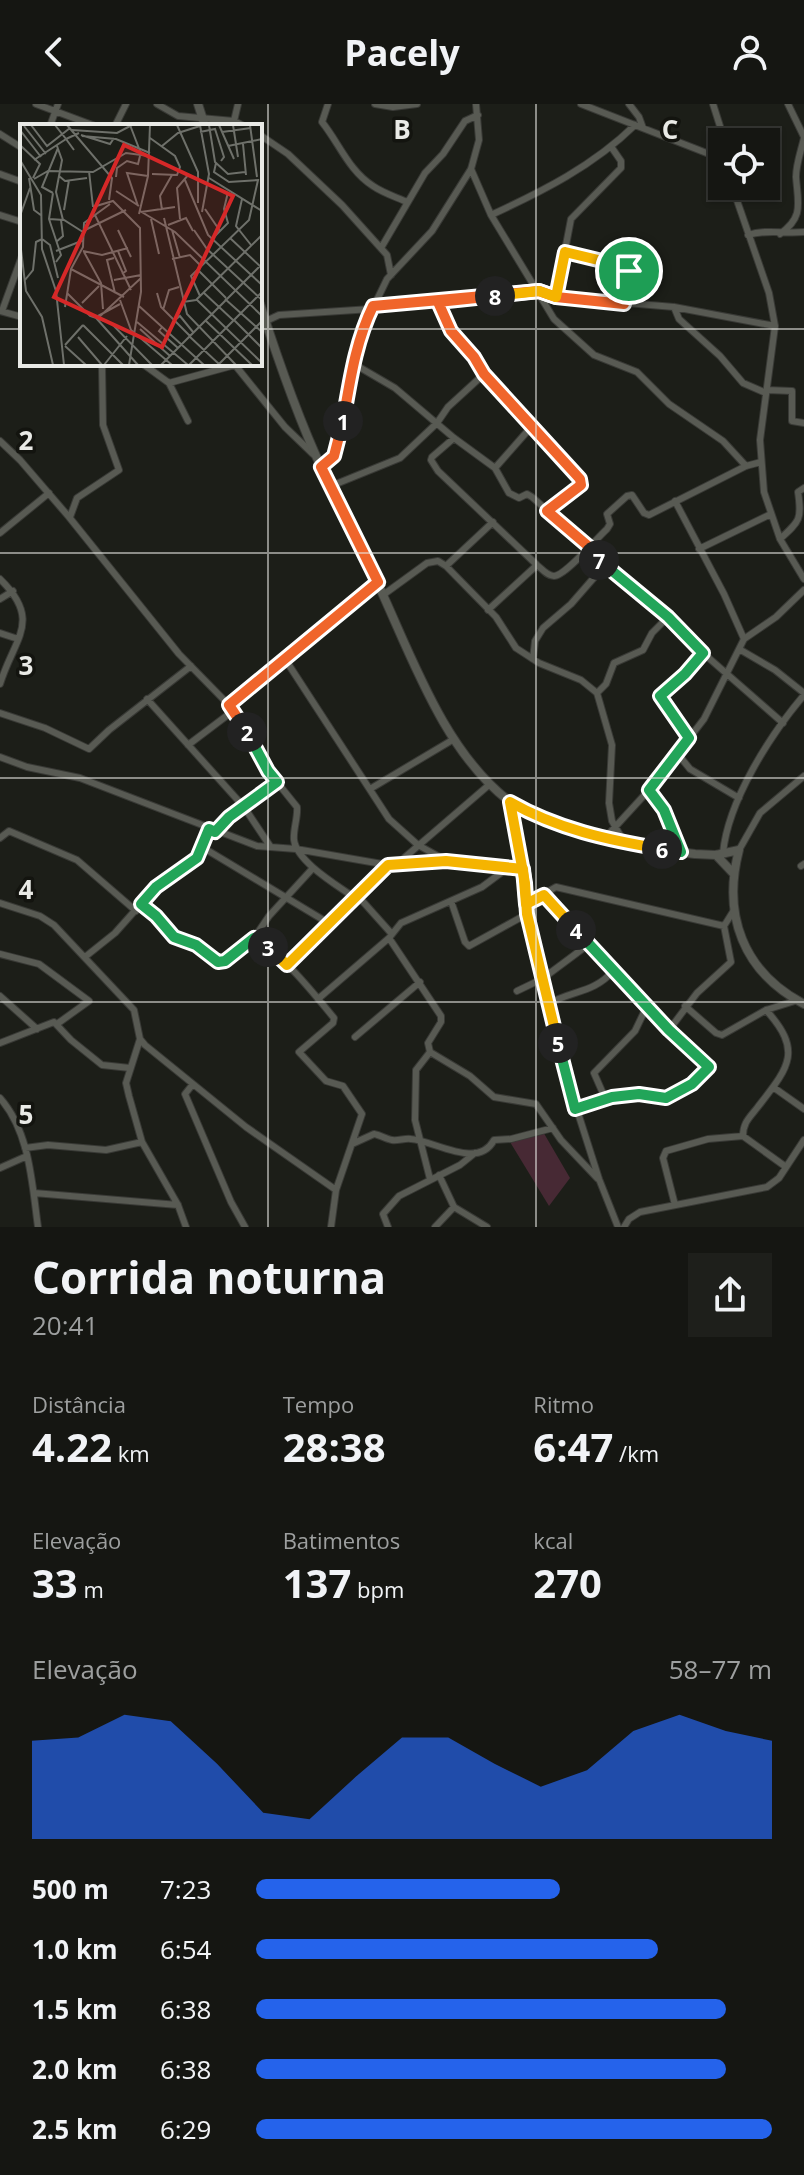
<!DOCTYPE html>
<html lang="pt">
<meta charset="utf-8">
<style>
body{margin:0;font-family:"Open Sans",sans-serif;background:#1e1f1b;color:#f1f3f6;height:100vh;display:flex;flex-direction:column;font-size:30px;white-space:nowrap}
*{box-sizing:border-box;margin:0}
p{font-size:26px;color:#9d9f9f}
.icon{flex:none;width:44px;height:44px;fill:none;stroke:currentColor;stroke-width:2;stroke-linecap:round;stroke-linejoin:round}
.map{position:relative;height:1123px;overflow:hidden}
.side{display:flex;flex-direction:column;background:#151612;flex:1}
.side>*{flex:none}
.controls{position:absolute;left:708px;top:24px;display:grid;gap:16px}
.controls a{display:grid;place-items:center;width:72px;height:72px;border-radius:0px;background:#151612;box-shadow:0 2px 6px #0004,0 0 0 2px #343532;font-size:40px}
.pin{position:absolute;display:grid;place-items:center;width:68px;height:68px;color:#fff;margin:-34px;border:4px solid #fff;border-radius:50%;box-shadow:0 2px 8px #0007}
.km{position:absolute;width:40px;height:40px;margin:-20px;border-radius:50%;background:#222;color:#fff;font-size:22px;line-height:40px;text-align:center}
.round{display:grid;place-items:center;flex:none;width:84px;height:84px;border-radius:0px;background:#1e1f1b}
.headline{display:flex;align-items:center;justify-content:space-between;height:136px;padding:0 32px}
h1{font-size:44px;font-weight:700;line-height:60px}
.metrics{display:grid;grid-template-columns:repeat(3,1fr);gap:12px;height:136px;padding:8px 32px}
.metrics div{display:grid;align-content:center}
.metrics b{font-size:40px;font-weight:700}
.metrics small{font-size:22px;font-weight:400}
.metrics p{font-size:22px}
.chart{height:224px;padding:16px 32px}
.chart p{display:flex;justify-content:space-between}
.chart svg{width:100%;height:144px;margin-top:8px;fill:#2563eb;opacity:.7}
ul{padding:0 32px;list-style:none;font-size:26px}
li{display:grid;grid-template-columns:128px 96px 1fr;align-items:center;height:60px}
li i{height:20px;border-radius:10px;background:#2563eb}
header{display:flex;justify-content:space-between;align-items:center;height:104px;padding:0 32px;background:#151612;font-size:36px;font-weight:700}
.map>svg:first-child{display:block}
.park{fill:#472934}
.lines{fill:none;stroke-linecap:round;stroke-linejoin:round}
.minor-casing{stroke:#393a36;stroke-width:8}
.tertiary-casing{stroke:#393a36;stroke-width:10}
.minor{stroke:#585a53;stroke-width:6}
.tertiary{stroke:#585a53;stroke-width:8}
.split-1-casing{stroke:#fff;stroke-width:16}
.split-2-casing{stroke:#fff;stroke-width:16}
.split-3-casing{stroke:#fff;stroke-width:16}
.split-4-casing{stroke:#fff;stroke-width:16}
.split-5-casing{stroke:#fff;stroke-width:16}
.split-6-casing{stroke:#fff;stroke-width:16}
.split-7-casing{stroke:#fff;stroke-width:16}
.split-8-casing{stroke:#fff;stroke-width:16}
.split-9-casing{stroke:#fff;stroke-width:16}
.split-1{stroke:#f0652b;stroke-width:10}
.split-2{stroke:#f0652b;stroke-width:10}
.split-3{stroke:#22a559;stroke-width:10}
.split-4{stroke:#f5b400;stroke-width:10}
.split-5{stroke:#22a559;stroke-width:10}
.split-6{stroke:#f5b400;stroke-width:10}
.split-7{stroke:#22a559;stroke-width:10}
.split-8{stroke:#f0652b;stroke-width:10}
.split-9{stroke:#f5b400;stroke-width:10}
.grid{fill:none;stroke:#e9eae6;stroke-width:2;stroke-opacity:0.55}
.inset-road{fill:none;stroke:#6e706a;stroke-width:2}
.view{fill:#d62828;fill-opacity:0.15;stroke:#d62828;stroke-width:4}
.inset-edge{fill:none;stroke:#e9eae6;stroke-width:4}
.grid-label{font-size:26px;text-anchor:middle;font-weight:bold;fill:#e9eae6;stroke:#13140f;stroke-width:7;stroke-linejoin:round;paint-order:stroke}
</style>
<header><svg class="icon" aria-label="back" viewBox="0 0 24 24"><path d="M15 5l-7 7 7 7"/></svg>Pacely<svg class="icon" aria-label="person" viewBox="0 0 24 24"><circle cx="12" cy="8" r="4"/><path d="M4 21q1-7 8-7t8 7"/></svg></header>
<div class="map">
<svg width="804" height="1123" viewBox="0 0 804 1123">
<rect width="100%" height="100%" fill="#1c1e18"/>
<path class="park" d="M542,1026L570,1074L549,1102L510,1038Z"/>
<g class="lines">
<defs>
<path id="minor" d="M36,0L95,22
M157,0L178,12L234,17L244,22
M328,0L322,18C339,39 349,67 373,82C383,89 396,93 407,98
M375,0L393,3L417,0
M581,0L722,55
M629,0L639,13L643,24
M713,0L725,38
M788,0L804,33
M234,17L238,0
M50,22L58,0
M115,22L126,0
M0,30L22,44
M260,31L288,50L342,101L387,151L391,171
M471,65L491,111L554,215L594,251L637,268L669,300L723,337L746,362
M0,70L22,78
M732,82L769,189L775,222L760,336L764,388L780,435L804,475
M0,111L22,118
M491,111C543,87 593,62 635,21
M780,130C804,113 798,100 796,73C796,60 801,47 804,34
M748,131C767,125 784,130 804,128
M381,144L425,69L443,50L465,17L478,11
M565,148L629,165L624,200
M556,193L571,115L621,64V57L612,44
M438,198L451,227L474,253L484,270L580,375L581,381L547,407
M373,202L438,198L539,187L556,193L674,203L775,222
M674,203L679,215L720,252L743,279L766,289
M0,207L22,213
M2,207L22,152
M266,217L279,211L371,205
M143,260L169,279L188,317
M354,260L395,284L454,334L495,364L509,389L519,394L527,390L532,393L588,442L605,461L635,483L703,549L783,619
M169,279L235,261L285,323L313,350
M767,286L792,287V317L804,319
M454,334L432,353L431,356L438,367L537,461C542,465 547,472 554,472C565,472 597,434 607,425L610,420L607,410L627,392L632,391L644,409L649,411L746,362L761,358
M0,337L20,356L69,413L179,550L229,601L251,634L268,667L297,703C298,714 293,725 294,736C297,758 337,781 355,794
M321,363L334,352L338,342L361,229L387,175L432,127L471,65L479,36L476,0
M495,364L532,322
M331,382L400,354L437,319L448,303L484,270
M675,397L724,490L744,535
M70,413L77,394L119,366L103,321L102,260
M0,429L49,389
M780,435C800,417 802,415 798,388L804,384
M699,445L771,410
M446,462L493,418
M0,475C43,517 14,534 0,580
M383,491L427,459L438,457L446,462L496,513L516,544L539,559L581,576L597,589L612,641L609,699L612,717L624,738
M0,495L13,487
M488,506L537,461
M0,529L18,535
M739,545L775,566L804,589
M285,555L389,715L418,741L445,756
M533,555L535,537L543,524L571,500L605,461
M597,589L606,580L614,559L643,546L652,529L668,513
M147,595L244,703L270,742
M229,601L378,478
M0,609L45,624L89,645L109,626L191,562
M689,634L660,592L685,570L703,549
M188,641L233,607
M677,649L690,665L739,694
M0,653L27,663L80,674L257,742L296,745L388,761L446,757L523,765
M370,685L454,635
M649,686L664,706L681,748
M510,698L523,765L527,810L564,965L599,1075L618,1123
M215,728L229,713L277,678
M0,734L9,727L77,756L136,807
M605,734L649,686L704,615L744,535L776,513L804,486
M202,743L330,820
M739,746L760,709L804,672
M723,749C728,697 770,631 804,591
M397,760L490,680
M801,762L804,760
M357,791L391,829
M544,791L669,926L709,963L692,980L666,994L639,990L612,993L575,1005
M451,797L465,838L469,842L527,810
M0,799L40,812L54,821L134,906L140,935L145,941L246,1023L336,1086
M141,800L156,812L174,833L196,841L222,858L254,834L269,812L313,764
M526,800L556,783L724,822
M254,834C286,854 310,885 334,914L333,919L299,948L326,977L343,982L362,1010L336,1086L331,1123
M389,834L441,912V918L428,939L430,948L416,966L415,1016L430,1075
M0,850L39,860L89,897L57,920
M85,853L115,829L156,783L197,754L209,725
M287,861L388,761
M517,887L542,875L589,840
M0,892L37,925
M318,895L389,834L401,819L482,783L509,763
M548,900C573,886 594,889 613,867
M685,902L716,929L722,931L766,906L798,896
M669,926L697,889L731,858L724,822L734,806
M355,933L420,878
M140,935L126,979L129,992L142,1038L178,1101L186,1123
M0,939L54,918L71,936L102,961L130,964
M430,948L470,972L494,993L536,1000L561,1036L598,1075
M193,980L185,990L231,1098L245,1123
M773,983L804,1005
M0,994C30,1028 32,1080 38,1123
M605,994L594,969L635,927L647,902
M743,1032C743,1019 749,1014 757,1004C788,964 804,948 766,906
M352,1040L374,1030C380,1031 386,1035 392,1036C398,1037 405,1034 411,1035C435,1037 478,1066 494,1036L511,1035L553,1024
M25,1044L48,1041L106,1046L142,1038
M0,1064L27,1052
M439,1071L454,1103L487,1123
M34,1089L178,1101
M675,1101L663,1054L666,1047L708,1035L743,1032L786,1063
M388,1123L383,1110L399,1092L460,1061L475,1049
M435,1123L454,1103
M624,1123L629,1115L640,1108L767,1083L779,1074L804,1036"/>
<path id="tertiary" d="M198,0L205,22
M260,200C278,256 297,312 322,365C340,404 360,441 378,480C412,553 444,647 509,697C557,734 636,741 695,750L716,751L739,746C722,811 743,868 804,900
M716,751L733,769"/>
</defs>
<use href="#minor" class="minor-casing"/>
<use href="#tertiary" class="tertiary-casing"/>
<use href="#minor" class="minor"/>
<use href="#tertiary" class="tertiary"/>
</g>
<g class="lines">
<defs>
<path id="split-1" d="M343,317C350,278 355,239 373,202L539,187L556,193L624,200L629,167"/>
<path id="split-2" d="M247,628L229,601L378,478L321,363L334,352L343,317"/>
<path id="split-3" d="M247,628L268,667L277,678L229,713L215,728L209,725L197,754L156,783L141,800L156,812L174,833L196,841L218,858L225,857L254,834L268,843"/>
<path id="split-4" d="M268,843L287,861L388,761L446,757L523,765L526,800L544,791L576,826"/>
<path id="split-5" d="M558,939L575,1005L612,993L639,990L666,994L692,980L709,963L669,926L576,826"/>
<path id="split-6" d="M558,939L527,810L525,779L510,698C557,725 608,736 662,745"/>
<path id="split-7" d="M599,456L668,513L703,549L685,570L660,592L689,634L649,686L664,706L681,748L662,745"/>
<path id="split-8" d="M495,192L438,198L451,227L474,253L484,270L580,375L581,381L547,407L588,442L599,456"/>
<path id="split-9" d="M495,192L539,187L556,193L565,148L627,163L629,167"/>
</defs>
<use href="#split-1" class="split-1-casing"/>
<use href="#split-2" class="split-2-casing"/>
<use href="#split-3" class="split-3-casing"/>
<use href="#split-4" class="split-4-casing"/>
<use href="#split-5" class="split-5-casing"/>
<use href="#split-6" class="split-6-casing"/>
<use href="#split-7" class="split-7-casing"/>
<use href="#split-8" class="split-8-casing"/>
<use href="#split-9" class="split-9-casing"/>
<use href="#split-1" class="split-1"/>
<use href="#split-2" class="split-2"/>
<use href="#split-3" class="split-3"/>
<use href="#split-4" class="split-4"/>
<use href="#split-5" class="split-5"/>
<use href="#split-6" class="split-6"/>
<use href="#split-7" class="split-7"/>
<use href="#split-8" class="split-8"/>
<use href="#split-9" class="split-9"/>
</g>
<path class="grid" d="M268,0V1123M536,0V1123M0,225H22M260,225H804M0,449H804M0,674H804M0,898H804"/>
<g transform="translate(20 20)">
<rect width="242" height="242" fill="#1c1e18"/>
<path class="inset-road" d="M11,1L27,22L50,4M47,1L92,54L89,76M110,1L120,27M157,1L178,48V79M180,1L189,50L182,88M189,1L195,38L208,50L225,48M199,1L214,35M213,1L218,33M230,1L237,53M4,2L26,30M0,6L21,33M52,6L97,9L112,1M180,8L195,5L204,33L201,37M202,8L231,4M61,11L90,20L94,14M62,12L96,15L130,29M130,14L155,32L160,43L157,51L132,50M223,20L226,51M0,21L20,40L13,54M37,22L42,36L36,68L43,96M142,22L158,9L180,2M208,22L242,15M54,26L46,15L59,9M0,36L21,71L22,125L36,167L44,241M14,36L46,15L35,1M69,47L73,83M39,52L45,57L67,54M96,53L97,44L107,37L118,40L120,32M9,54L14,86L22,92M189,54L242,87M14,55L28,47L73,48L106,29L129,32M165,56L188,111L242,161M96,67L119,82M33,69L29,95L41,131L36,138M33,69L22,63L38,24M222,75L216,102L231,121M118,82L107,49L128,52M73,83L93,77L120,104L121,168L109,241M185,85L200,107M44,86L49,56M142,86L140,72L152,51M120,87L155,108L242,192M121,88L155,83M119,90L128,52L130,1M75,91L111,166M0,92L10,64M144,94L167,190L216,241M29,95L44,96L63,108M131,95L139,130M160,95L157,64L169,50M148,101L166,94L173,107M98,106L111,133M152,106L160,134M174,106L187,125L242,176M63,107L106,86M210,114L242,144M192,115L208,99L204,85L208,68M0,117L6,167L22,193L33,241M36,118L43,112L41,96M36,127L64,116M63,127L82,131L108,124M98,127L106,147L102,150M64,128L81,159L83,185M94,134L87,136L95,169M152,135L170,131L181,142M51,145L104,173M178,146L206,174M5,156L13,146L16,118L22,115L30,121L38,154M94,156L121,151M47,169L70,192L91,199L132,241M137,169L141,183L170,212M184,169L213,196M180,172L171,152L229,96L238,56L209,58L194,48L196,39M176,175L242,239M205,175L242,208M100,176L111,206L152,241M163,178L176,176L242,111M62,179L79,162M119,182L184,241M45,183L51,145L63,123L64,99L90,80M143,186L149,166L159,163M78,192L100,180M155,196L160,192L173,208M185,196L232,241M214,196L242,224M117,198L168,241M63,201L103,241M142,203L139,207L158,224M120,205L150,232M169,212L200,241M58,213L82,241M45,221L63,201M45,222L66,241M84,241L107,212M118,241L77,195L121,154M141,241L242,140M169,241L242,168M198,241L242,197"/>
<path class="view" d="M104,21L213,72L142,223L34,173Z"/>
<rect width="242" height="242" class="inset-edge"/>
</g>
<g class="grid-label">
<text x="402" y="35">B</text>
<text x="670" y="35">C</text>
<text x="26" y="346">2</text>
<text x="26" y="571">3</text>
<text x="26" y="795">4</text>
<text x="26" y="1020">5</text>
</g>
</svg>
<div class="controls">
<a><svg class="icon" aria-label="locate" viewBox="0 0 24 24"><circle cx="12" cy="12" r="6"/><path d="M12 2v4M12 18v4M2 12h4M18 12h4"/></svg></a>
</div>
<div class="pin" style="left:629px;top:167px;background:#1e9e55"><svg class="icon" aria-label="arrive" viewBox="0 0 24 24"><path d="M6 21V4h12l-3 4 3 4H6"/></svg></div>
<b class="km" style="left:343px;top:317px">1</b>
<b class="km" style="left:247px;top:628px">2</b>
<b class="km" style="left:268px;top:843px">3</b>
<b class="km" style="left:576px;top:826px">4</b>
<b class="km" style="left:558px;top:939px">5</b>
<b class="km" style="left:662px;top:745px">6</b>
<b class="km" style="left:599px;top:456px">7</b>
<b class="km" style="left:495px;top:192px">8</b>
</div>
<section class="side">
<div class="headline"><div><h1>Corrida noturna</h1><p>20:41</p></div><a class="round"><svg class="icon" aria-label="share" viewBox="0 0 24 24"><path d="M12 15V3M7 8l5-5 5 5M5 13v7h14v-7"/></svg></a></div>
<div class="metrics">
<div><p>Distância</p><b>4.22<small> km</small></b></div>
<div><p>Tempo</p><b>28:38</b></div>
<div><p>Ritmo</p><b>6:47<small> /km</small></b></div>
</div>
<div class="metrics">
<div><p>Elevação</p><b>33<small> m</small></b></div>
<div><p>Batimentos</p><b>137<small> bpm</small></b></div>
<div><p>kcal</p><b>270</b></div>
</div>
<div class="chart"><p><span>Elevação</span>58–77 m</p>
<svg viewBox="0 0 160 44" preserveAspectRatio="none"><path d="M0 44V14L10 13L20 6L30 8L40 21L50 36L60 38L70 25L80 13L90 13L100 21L110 28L120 23L130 11L140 6L150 11L160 14V44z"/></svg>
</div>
<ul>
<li><b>500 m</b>7:23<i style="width:59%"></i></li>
<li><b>1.0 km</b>6:54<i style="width:78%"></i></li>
<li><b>1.5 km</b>6:38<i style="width:91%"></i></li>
<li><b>2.0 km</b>6:38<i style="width:91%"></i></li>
<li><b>2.5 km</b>6:29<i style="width:100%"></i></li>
</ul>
</section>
